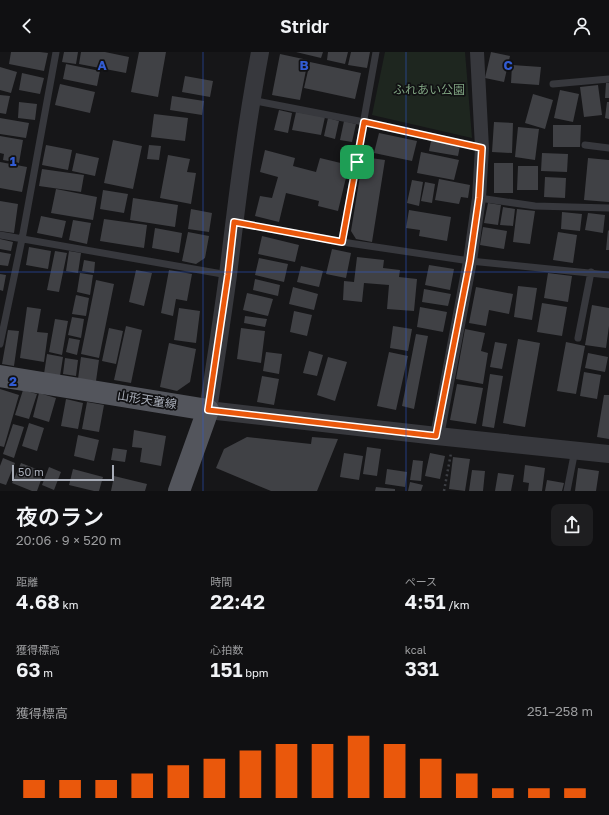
<!DOCTYPE html>
<html lang="ja">
<meta charset="utf-8">
<style>
body{margin:0;font-family:"Golos Text","Noto Sans JP",sans-serif;background:#1e1e20;color:#f1f3f6;height:100vh;display:flex;flex-direction:column;font-size:15px;white-space:nowrap}
*{box-sizing:border-box;margin:0}
p{font-size:13px;color:#9c9d9f}
.icon{flex:none;width:22px;height:22px;fill:none;stroke:currentColor;stroke-width:2;stroke-linecap:round;stroke-linejoin:round}
.map{position:relative;height:439px;overflow:hidden}
.sheet{display:flex;flex-direction:column;background:#101012;flex:1}
.sheet>*{flex:none}
.scale{position:absolute;left:12px;bottom:10px;width:102px;box-sizing:border-box;padding-left:4px;border:2px solid #a8adb8;border-top:0;font-size:11px;line-height:14px;white-space:nowrap;color:#a8adb8;-webkit-text-stroke:3px #111113;paint-order:stroke}
.pin{position:absolute;display:grid;place-items:center;width:34px;height:34px;color:#fff;margin:-17px;border-radius:8px;box-shadow:0 2px 6px #0006}
.round{display:grid;place-items:center;flex:none;width:42px;height:42px;border-radius:8px;background:#1e1e20}
.head{display:flex;align-items:center;justify-content:space-between;height:68px;padding:0 16px}
h1{font-size:22px;font-weight:600;line-height:30px}
.stats{display:grid;grid-template-columns:repeat(3,1fr);gap:6px;height:68px;padding:4px 16px}
.stats div{display:grid;align-content:center}
.stats b{font-size:20px;font-weight:600}
.stats small{font-size:11px;font-weight:400}
.stats p{font-size:11px}
.chart{height:112px;padding:8px 16px}
.chart p{display:flex;justify-content:space-between}
.chart svg{width:100%;height:72px;margin-top:4px;stroke:#ea580c;stroke-width:6}
header{display:flex;justify-content:space-between;align-items:center;height:52px;padding:0 16px;background:#101012;font-size:18px;font-weight:600}
.map>svg:first-child{display:block}
.green{fill:#1e261f}
.building{fill:#404145}
.lines{fill:none;stroke-linecap:round;stroke-linejoin:round}
.path{stroke:#3d3f44;stroke-width:2.5;stroke-dasharray:2 3;stroke-linecap:butt}
.service{stroke:#37383d;stroke-width:7}
.minor{stroke:#37383d;stroke-width:14}
.tertiary{stroke:#37383d;stroke-width:18}
.primary{stroke:#53555c;stroke-width:22}
.route-casing{stroke:#fff;stroke-width:8}
.route{stroke:#ea580c;stroke-width:5}
.grid{fill:none;stroke:#325cd3;stroke-width:1;stroke-opacity:0.55}
.labels{text-anchor:middle;stroke-width:3.5;stroke-linejoin:round;paint-order:stroke}
.park-label{font-size:12px;fill:#7fa381;stroke:#111113}
.street-label{font-size:12px;fill:#a8adb8;stroke:#111113}
.grid-label{font-size:13px;text-anchor:middle;font-weight:bold;fill:#325cd3;stroke:#111113;stroke-width:3.5;stroke-linejoin:round;paint-order:stroke}
</style>
<header><svg class="icon" aria-label="back" viewBox="0 0 24 24"><path d="M15 5l-7 7 7 7"/></svg>Stridr<svg class="icon" aria-label="person" viewBox="0 0 24 24"><circle cx="12" cy="8" r="4"/><path d="M4 21q1-7 8-7t8 7"/></svg></header>
<div class="map">
<svg width="609" height="439" viewBox="0 0 609 439">
<rect width="100%" height="100%" fill="#161618"/>
<path class="green" d="M385,0H465L472,86L372,63Z"/>
<path class="building" d="M11,0H40L48,1L44,19L9,12Z
M64,0H78L76,12L62,10Z
M81,0H105L129,5L126,21L79,12Z
M139,0H166L158,45L131,40Z
M296,0H323L321,6Z
M328,0H348L345,12L327,8Z
M351,0H370L367,16L348,13Z
M491,0L510,4L504,30L485,26Z
M280,2L308,8L300,48L272,43Z
M310,10L361,21L355,47L304,36Z
M66,12L100,19L97,34L63,27Z
M512,13L541,15L539,33L511,31Z
M0,15L17,20L11,41L0,38Z
M22,21L44,26L40,42L19,38Z
M185,24L213,29L210,45L182,40Z
M606,31H609V46H605Z
M60,32L95,40L90,61L55,53Z
M598,33L602,63L584,65L580,35Z
M560,38L579,42L573,70L554,66Z
M533,42L553,48L545,77L525,71Z
M0,43L10,44L6,62L0,61Z
M172,44L204,49L202,63L170,58Z
M19,50L37,52L35,68L18,66Z
M607,50H609V67L605,66Z
M279,58L292,61L288,81L274,78Z
M296,60L325,65L321,83L292,78Z
M154,62L188,66L185,89L151,85Z
M0,66L29,71L26,86L0,82Z
M328,66L339,69L335,87L324,84Z
M344,69L356,72L352,90L340,88Z
M494,70L513,71L512,101L492,100Z
M553,73H581L580,95H553Z
M518,75L539,77L535,108L515,105Z
M379,81L417,89L412,109L374,101Z
M0,84L23,88L19,111L3,108L4,102L0,101Z
M113,88L142,94L133,137L104,131Z
M431,89L460,94L458,104L429,99Z
M46,93L72,98L68,118L42,113Z
M149,93L161,94L159,108L147,107Z
M265,98L295,106L293,114L316,120L320,106L349,113L338,159L318,154L319,149L286,141L279,170L255,164L260,144L272,146L278,125L260,120Z
M421,100L459,108L454,128L417,121Z
M76,101L99,106L95,124L72,119Z
M542,101L568,102L567,120L541,119Z
M168,103L190,107L187,120L196,121L191,152L160,146Z
M363,105L385,108L372,190L356,187L351,179Z
M588,106L609,108V150L584,148Z
M0,110L27,115L22,140L0,136Z
M494,111H513V141H494Z
M518,114H538V138H517Z
M42,117L84,123L81,140L39,134Z
M545,125L566,126L565,146L544,145Z
M439,127L470,133L468,146L461,145L459,152L435,148Z
M412,128L423,130L419,154L407,151Z
M425,130L435,132L432,151L421,149Z
M56,137L97,145L93,168L51,161Z
M103,138L128,142L124,161L100,157Z
M133,146L178,153L175,175L130,168Z
M0,149L18,152L14,181L0,179Z
M488,151L501,153L498,173L484,171Z
M503,155L515,157L513,174L500,173Z
M191,157L212,161L209,180L188,177Z
M517,157L535,159L530,192L513,190Z
M409,158L451,165L447,189L419,184L420,178L406,176Z
M562,160L582,162L580,179L561,177Z
M588,161L605,163L603,181L585,178Z
M41,164L66,169L62,186L37,181Z
M104,167L147,173L144,196L100,189Z
M73,168L91,171L87,192L69,188Z
M483,175L507,179L504,197L480,193Z
M155,176L182,181L179,201L152,196Z
M608,178L609,179V198H606Z
M188,180L209,184L205,206L196,212L182,209Z
M558,180L577,183L573,211L553,208Z
M262,184L299,193L295,210L258,202Z
M0,187L13,190L11,199L0,197Z
M29,195L51,199L48,217L26,213Z
M332,197L351,201L346,226L326,222Z
M55,199L67,201L59,240L47,238Z
M69,199L81,201L78,221L66,219Z
M0,200L11,202L8,214L0,213Z
M357,205L384,208L383,216L400,218L399,225L417,227L414,259L387,257L389,233L364,231L362,250L343,248L344,229L354,230Z
M259,206L288,212L284,230L255,223Z
M84,208L95,210L94,221L82,219Z
M429,213L454,217L450,238L425,233Z
M301,214L323,219L319,235L297,230Z
M136,218L152,221L144,254L129,250Z
M169,218L192,222L187,249L176,247L173,264L161,261Z
M80,221L93,223L90,243L77,240Z
M548,221L572,224L568,250L544,246Z
M0,222L6,223L3,239L0,238Z
M255,227L280,233L278,244L253,238Z
M96,228L114,232L99,306L81,302Z
M518,234L537,236L532,268L514,265Z
M293,235L318,242L314,258L289,252Z
M476,235L513,242L509,262L489,258L486,274L469,271Z
M424,237L451,242L448,254L422,250Z
M247,241L273,247L268,264L243,258Z
M76,243L89,246L86,264L72,262Z
M542,251L567,255L562,284L537,280Z
M592,253L609,256V274L606,296L585,293Z
M27,255L41,257L37,280L48,281L44,310L20,306Z
M420,255L447,260L443,280L417,275Z
M179,256L200,259L196,291L174,288Z
M294,259L312,263L307,284L290,280Z
M245,264L267,267L265,275L244,271Z
M72,265L84,267L81,286L68,283Z
M55,267L68,269L62,303L49,300Z
M126,274L142,278L131,331L114,328Z
M393,274L412,277L408,299L390,296Z
M109,276L123,279L116,312L102,309Z
M241,276L265,279L261,311L237,307Z
M465,277L485,281L481,299L488,301L483,332L456,327Z
M8,278L19,279L14,314L2,312Z
M416,282L428,284L414,357L402,354Z
M69,286L80,288L77,303L66,300Z
M518,287L540,291L525,375L503,371Z
M495,290L507,292L502,317L490,315Z
M566,290L585,294L576,342L557,339Z
M169,291L196,297L190,330L177,339L160,335Z
M309,299L323,303L317,324L303,321Z
M266,300L282,302L279,322L263,319Z
M389,300L408,304L396,358L377,354Z
M588,301L608,305L605,320L585,316Z
M47,302L63,305L60,324L44,322Z
M81,305L99,308L96,329L78,327Z
M328,305L347,310L335,349L317,343Z
M65,306L78,308L76,324L63,322Z
M584,320L601,323L597,347L580,344Z
M490,322L503,324L494,376L482,374Z
M262,324L279,327L274,353L257,350Z
M457,332L483,336L476,372L450,368Z
M0,337L19,343L4,395L0,394Z
M23,338L37,342L29,367L15,363Z
M39,341L56,346L49,370L33,365Z
M604,343H609V387L597,385Z
M66,347L83,351L78,377L61,374Z
M87,350L104,353L99,380L82,377Z
M29,371L44,376L37,399L22,394Z
M13,372L24,375L14,406L3,402Z
M134,378L166,384L161,414L140,410L142,396L132,395Z
M78,383L99,388L94,409L74,404Z
M247,385L311,392L312,385L338,387L317,439H271L216,416L224,397Z
M367,395L381,397L377,424L363,422Z
M113,396L127,398L125,410L111,408Z
M344,401L363,404L359,428L340,425Z
M430,401L445,404L440,427L425,424Z
M453,405L470,407L465,439L449,437Z
M3,406L15,411L6,433L0,431V414Z
M413,408L423,409L421,429L410,428Z
M21,411L44,420L37,439H32L12,431Z
M525,413L545,416L542,439H528L529,431L523,430Z
M49,415L61,420L54,438L42,433Z
M578,416L599,419L596,439H575Z
M73,417L103,425L99,439H94L69,433Z
M387,417L407,420L405,435L385,432Z
M472,418L485,419L483,439H469Z
M498,421L514,423L511,439H495Z
M114,424L147,432L145,439H111Z
M547,428L564,431L562,439H545Z
M410,430L423,433L421,439H408Z
M376,435L395,437V439H375Z"/>
<g class="lines">
<path class="path" d="M444,439L451,401"/>
<path class="service" d="M553,32L609,27
M251,48L364,70L482,96
M585,93L609,96
M479,146L535,154L609,156
M234,170L342,190L470,209L609,223
M0,183L228,223
M342,190L376,0
M578,286L591,220
M0,292L22,187L56,0
M567,439L575,398"/>
<path class="minor" d="M437,384L470,209L479,146L482,96L477,0"/>
<path class="tertiary" d="M260,0C246,74 237,148 228,223C222,268 215,313 208,358L437,384L609,402"/>
<path class="primary" d="M0,324L208,358L179,439"/>
</g>
<g class="lines">
<defs>
<path id="route" d="M364,70L482,96L479,146L470,209L436,384L208,358L228,223L234,170L342,190Z"/>
</defs>
<use href="#route" class="route-casing"/>
<use href="#route" class="route"/>
</g>
<path class="grid" d="M203,0V439M406,0V439M0,220H609"/>
<g class="labels">
<g class="park-label">
<text x="429" y="42">ふれあい公園</text>
</g>
<g class="street-label">
<text transform="translate(147 348) rotate(9)" y="4">山形天童線</text>
</g>
</g>
<g class="grid-label">
<text x="102" y="18">A</text>
<text x="304" y="18">B</text>
<text x="508" y="18">C</text>
<text x="13" y="114">1</text>
<text x="13" y="334">2</text>
</g>
</svg>
<div class="scale">50 m</div>
<div class="pin" style="left:357px;top:110px;background:#1e9e55"><svg class="icon" aria-label="arrive" viewBox="0 0 24 24"><path d="M6 21V4h12l-3 4 3 4H6"/></svg></div>
</div>
<section class="sheet">
<div class="head"><div><h1>夜のラン</h1><p>20:06 · 9 × 520 m</p></div><a class="round"><svg class="icon" aria-label="share" viewBox="0 0 24 24"><path d="M12 15V3M7 8l5-5 5 5M5 13v7h14v-7"/></svg></a></div>
<div class="stats">
<div><p>距離</p><b>4.68<small> km</small></b></div>
<div><p>時間</p><b>22:42</b></div>
<div><p>ペース</p><b>4:51<small> /km</small></b></div>
</div>
<div class="stats">
<div><p>獲得標高</p><b>63<small> m</small></b></div>
<div><p>心拍数</p><b>151<small> bpm</small></b></div>
<div><p>kcal</p><b>331</b></div>
</div>
<div class="chart"><p><span>獲得標高</span>251–258 m</p>
<svg viewBox="0 0 160 44" preserveAspectRatio="none"><path d="M5 44V33M15 44V33M25 44V33M35 44V29M45 44V24M55 44V20M65 44V15M75 44V11M85 44V11M95 44V6M105 44V11M115 44V20M125 44V29M135 44V38M145 44V38M155 44V38"/></svg>
</div>
</section>
